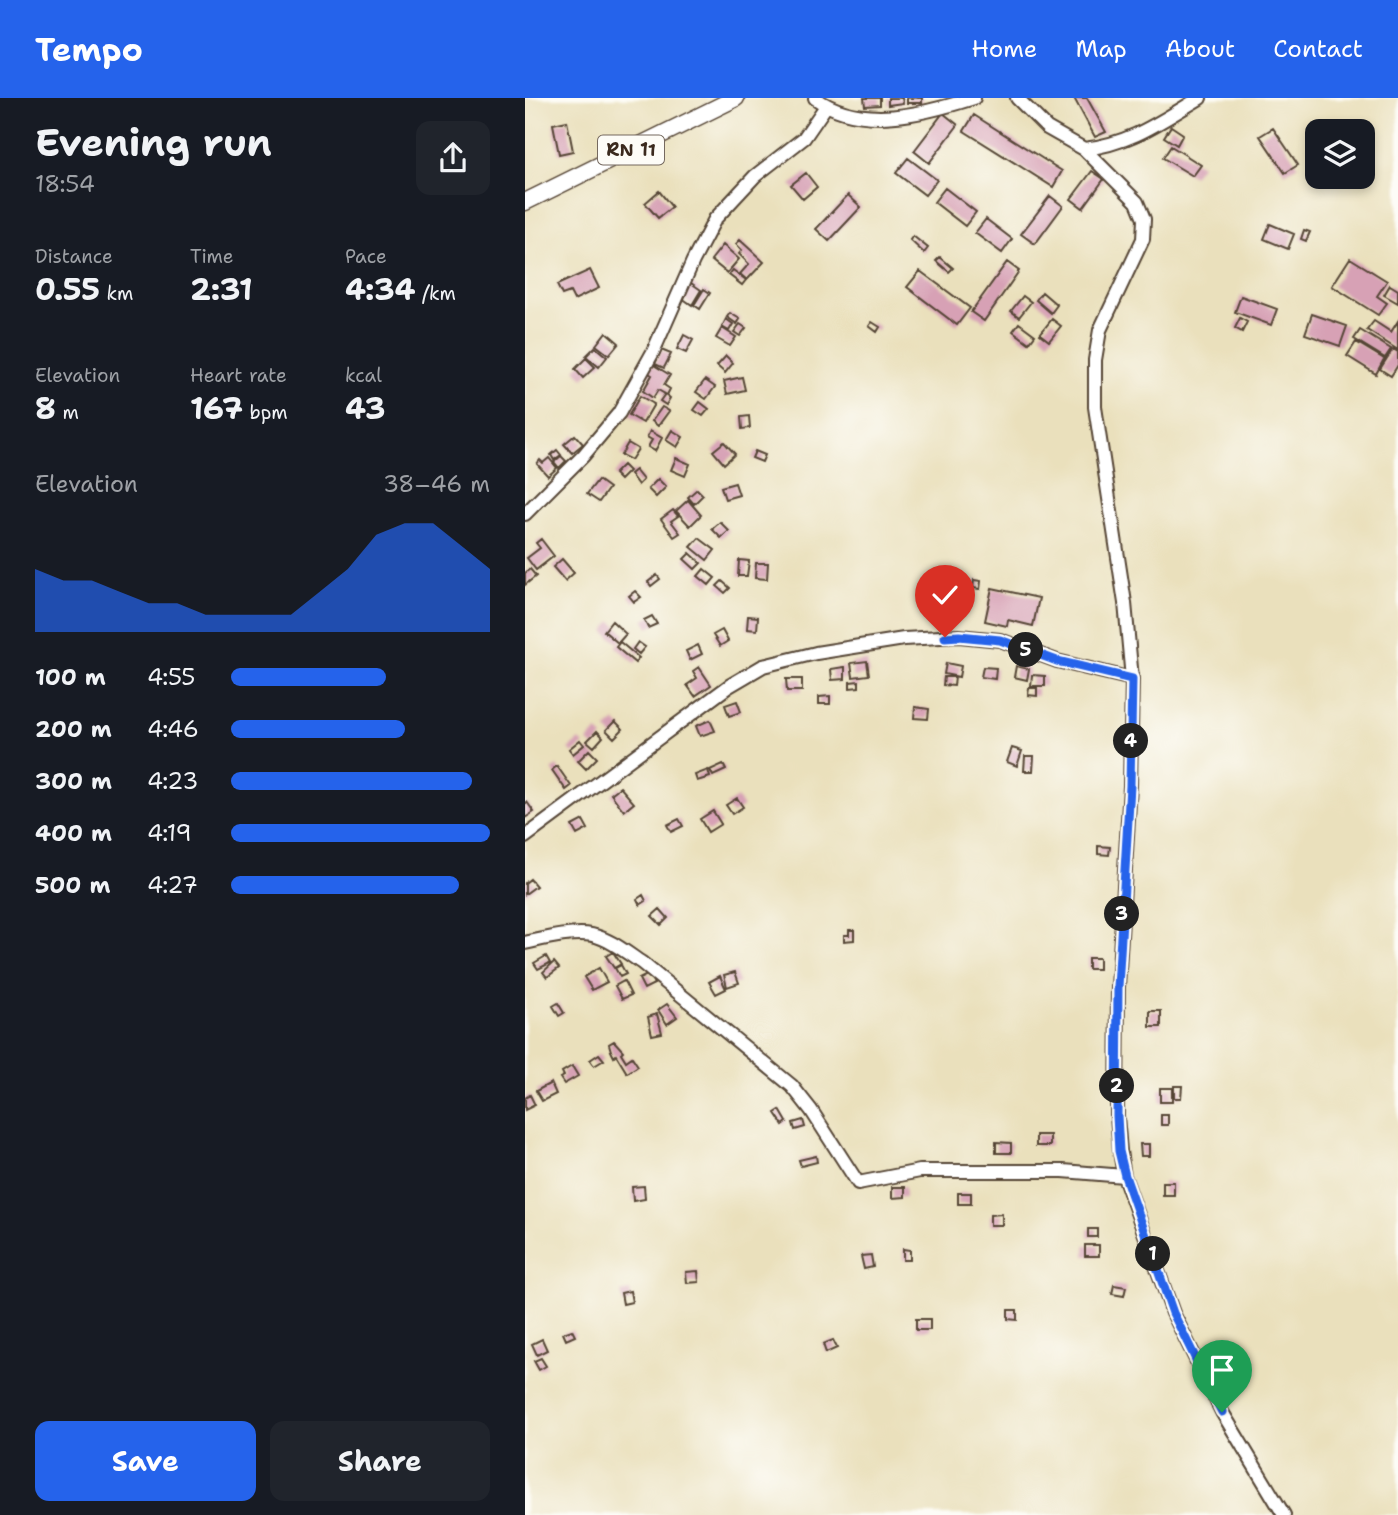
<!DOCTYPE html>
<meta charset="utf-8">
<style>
body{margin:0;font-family:"Shantell Sans",sans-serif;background:#20242c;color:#f1f3f6;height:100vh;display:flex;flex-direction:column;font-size:26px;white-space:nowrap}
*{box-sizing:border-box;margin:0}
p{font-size:23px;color:#9ea1a6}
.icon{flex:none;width:38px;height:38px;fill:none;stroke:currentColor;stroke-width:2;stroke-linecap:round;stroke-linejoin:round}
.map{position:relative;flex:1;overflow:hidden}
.drawer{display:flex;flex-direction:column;background:#171b24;width:525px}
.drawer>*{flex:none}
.buttons{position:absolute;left:780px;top:21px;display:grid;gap:14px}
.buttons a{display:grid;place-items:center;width:70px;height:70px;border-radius:14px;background:#171b24;box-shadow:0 4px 10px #0003;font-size:35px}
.pin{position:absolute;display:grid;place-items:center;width:60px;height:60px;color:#fff;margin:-72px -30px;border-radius:50% 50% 50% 0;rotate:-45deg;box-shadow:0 0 7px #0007}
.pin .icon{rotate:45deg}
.km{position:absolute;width:35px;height:35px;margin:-18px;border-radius:50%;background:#222;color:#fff;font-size:19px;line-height:35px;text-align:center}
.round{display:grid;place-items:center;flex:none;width:74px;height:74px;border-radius:14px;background:#20242c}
.overview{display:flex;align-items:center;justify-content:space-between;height:119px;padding:0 35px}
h1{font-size:38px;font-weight:700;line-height:52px}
.metrics{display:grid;grid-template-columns:repeat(3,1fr);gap:10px;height:119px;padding:7px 35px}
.metrics div{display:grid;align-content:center}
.metrics b{font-size:30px;font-weight:700}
.metrics small{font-size:19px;font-weight:400}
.metrics p{font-size:19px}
.chart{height:196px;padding:14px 35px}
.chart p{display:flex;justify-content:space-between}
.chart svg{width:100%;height:126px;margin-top:7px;fill:#2563eb;opacity:.7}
.action{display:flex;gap:14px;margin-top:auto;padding:14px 35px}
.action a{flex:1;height:80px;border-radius:14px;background:#2563eb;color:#fff;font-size:28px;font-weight:700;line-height:80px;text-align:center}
.action a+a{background:#20242c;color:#f1f3f6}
ul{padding:0 35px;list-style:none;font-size:23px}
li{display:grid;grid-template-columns:112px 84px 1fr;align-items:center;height:52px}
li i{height:18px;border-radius:9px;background:#2563eb}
header{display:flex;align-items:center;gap:42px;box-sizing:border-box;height:98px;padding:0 35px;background:#2563eb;color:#fff}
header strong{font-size:33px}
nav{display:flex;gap:38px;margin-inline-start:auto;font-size:24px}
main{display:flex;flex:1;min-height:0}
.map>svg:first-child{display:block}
.building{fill:#d7a1b5}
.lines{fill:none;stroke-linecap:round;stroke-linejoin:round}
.minor-casing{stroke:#554536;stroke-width:16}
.major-casing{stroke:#554536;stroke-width:19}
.minor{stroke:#fff;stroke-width:12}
.major{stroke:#fff;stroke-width:16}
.route-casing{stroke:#fff;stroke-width:14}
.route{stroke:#2563eb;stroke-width:9}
.labels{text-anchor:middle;stroke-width:5;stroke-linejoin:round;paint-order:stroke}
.shield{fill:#fdfcf7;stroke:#75695f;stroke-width:2}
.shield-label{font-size:18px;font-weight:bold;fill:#3b2a1e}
</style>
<header>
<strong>Tempo</strong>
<nav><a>Home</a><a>Map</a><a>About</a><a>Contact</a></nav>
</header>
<main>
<section class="drawer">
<div class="overview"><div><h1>Evening run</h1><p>18:54</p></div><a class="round"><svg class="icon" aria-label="share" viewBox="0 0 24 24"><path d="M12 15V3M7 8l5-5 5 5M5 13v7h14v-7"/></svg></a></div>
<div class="metrics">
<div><p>Distance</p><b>0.55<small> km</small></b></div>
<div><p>Time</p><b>2:31</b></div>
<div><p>Pace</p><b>4:34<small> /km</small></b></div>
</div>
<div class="metrics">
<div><p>Elevation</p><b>8<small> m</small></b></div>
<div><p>Heart rate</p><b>167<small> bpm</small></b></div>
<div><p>kcal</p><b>43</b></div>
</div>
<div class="chart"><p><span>Elevation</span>38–46 m</p>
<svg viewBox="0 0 160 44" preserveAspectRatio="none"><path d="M0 44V22L10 26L20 26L30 30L40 34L50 34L60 38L70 38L80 38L90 38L100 30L110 22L120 10L130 6L140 6L150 14L160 22V44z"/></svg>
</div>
<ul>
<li><b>100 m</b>4:55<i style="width:60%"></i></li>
<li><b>200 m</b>4:46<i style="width:67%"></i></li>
<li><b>300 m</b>4:23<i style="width:93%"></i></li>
<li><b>400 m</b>4:19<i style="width:100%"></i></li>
<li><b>500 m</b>4:27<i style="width:88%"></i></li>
</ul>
<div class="action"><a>Save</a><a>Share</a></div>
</section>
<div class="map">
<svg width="873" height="1417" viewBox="0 0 873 1417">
<rect width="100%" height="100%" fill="#fdfcf7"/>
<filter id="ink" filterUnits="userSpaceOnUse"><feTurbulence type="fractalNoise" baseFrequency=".0143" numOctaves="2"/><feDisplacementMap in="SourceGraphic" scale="14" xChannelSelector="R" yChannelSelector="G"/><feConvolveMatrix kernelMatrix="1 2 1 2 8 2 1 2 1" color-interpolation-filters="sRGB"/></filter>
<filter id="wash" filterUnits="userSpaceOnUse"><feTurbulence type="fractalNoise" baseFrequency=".00686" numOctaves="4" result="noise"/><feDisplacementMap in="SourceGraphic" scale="28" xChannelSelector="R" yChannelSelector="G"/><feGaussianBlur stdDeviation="1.57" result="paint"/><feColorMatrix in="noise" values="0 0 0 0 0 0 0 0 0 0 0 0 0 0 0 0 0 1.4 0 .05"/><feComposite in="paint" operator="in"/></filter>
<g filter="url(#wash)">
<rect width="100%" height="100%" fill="#eae0bc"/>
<g id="blocks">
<path class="building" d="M339,0H355V7L340,8Z
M363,0H377L378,5L363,7Z
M382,0H397V5H382Z
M549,0H562L581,34L570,39Z
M418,15L433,27L404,65L389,53Z
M449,17L537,73L528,89L439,33Z
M42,23L48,53L34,56L28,26Z
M646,28L658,36L652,47L639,39Z
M748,30L773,67L760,75L735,38Z
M646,48L676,67L668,78L638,60Z
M383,60L412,82L400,97L371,75Z
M567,73L579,81L558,110L546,101Z
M281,75L292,89L278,101L266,87Z
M420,90L451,114L440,128L409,104Z
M134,93L147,109L133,120L120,105Z
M323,97L336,109L304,143L291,131Z
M525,98L538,108L510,146L496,136Z
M461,121L487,141L477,155L450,135Z
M745,126L769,136L763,151L739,141Z
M779,132L785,134L781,143L776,141Z
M388,138L403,150L399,155L385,142Z
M215,142L239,164L222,182L215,176L224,166L214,156L217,152L211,146Z
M198,147L214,161L202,175L186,162Z
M415,159L428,170L424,174L411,163Z
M825,160L862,183L852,198L862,205L853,217L807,188Z
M482,164L494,173L459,223L446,214Z
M65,172L74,190L49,202L45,194L37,197L32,187Z
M208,172L221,182L217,187L204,177Z
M395,173L445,210L432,227L382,189Z
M166,185L176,192L167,207L157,200Z
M865,187L873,192V205L859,197Z
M179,191L185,195L175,211L169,207Z
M517,194L532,207L526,215L511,202Z
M498,198L506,204L494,219L486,213Z
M716,198L752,211L746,227L710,214Z
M205,215L215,221L212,226L202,219Z
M787,216L822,228L815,248L780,236Z
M715,220L722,224L717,234L710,230Z
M201,221L208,226L204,233L197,229Z
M527,221L536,228L524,243L515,236Z
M849,223L866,234L873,223V252L842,232Z
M347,224L355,229L352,234L344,228Z
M494,225L510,237L504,245L488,233Z
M215,226L221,230L215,238L209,234Z
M197,230L211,239L205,248L191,240Z
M835,232L866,251L860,260L829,241Z
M81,234L94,245L84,257L71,247Z
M159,237L168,242L161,255L152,251Z
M831,244L859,261L851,276L822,258Z
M70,249L82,259L74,269L61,258Z
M868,251L873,254V267L866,278L855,271Z
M136,252L146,256L139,270L130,266Z
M201,258L208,265L200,275L192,268Z
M61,260L70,269L58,280L50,271Z
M127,266L145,277L139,287L145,291L142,297L133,292L128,300L118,293L127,277L122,274Z
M217,279L220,292L202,296L199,283Z
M180,282L190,289L181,301L171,294Z
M140,296L145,300L141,307L135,303Z
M115,298L129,306L118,325L104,317Z
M175,304L184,311L178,318L169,312Z
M137,309L144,313L133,328L127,323Z
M224,318L225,330L217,331L216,319Z
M147,332L158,339L152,349L141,342Z
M125,333L137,340L130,353L123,349L127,342L122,339Z
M50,337L58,346L47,355L39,346Z
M199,344L210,356L199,366L188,353Z
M103,345L113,351L106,362L96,357Z
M32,352L36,357L29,362L26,357Z
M230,353L240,357L237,364L227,360Z
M36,358L41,363L34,370L29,364Z
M24,360L32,370L23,378L12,366L15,362L18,365Z
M151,360L165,366L160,378L146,372Z
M98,367L104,373L95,382L89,376Z
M110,372L118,382L113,387L105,376Z
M133,381L141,389L131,399L123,391Z
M73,382L84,390L74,404L62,396Z
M210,385L214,397L200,401L196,389Z
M172,391L178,397L169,406L163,399Z
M163,402L176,417L165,428L151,413Z
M148,412L153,418L146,423L155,435L149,439L136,421Z
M195,424L204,433L196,440L187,431Z
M174,440L190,452L182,462L166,449Z
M16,441L29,458L11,472L2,460L15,450L11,445Z
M165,455L176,465L170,471L159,461Z
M37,461L49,475L40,483L28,469Z
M214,462L224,463L222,478H213Z
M231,465H243L242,481L230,480Z
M5,471L11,478L0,487V475Z
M179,471L190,480L184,487L173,478Z
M132,477L135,481L126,488L123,484Z
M449,482L456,483L455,491L448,490Z
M197,483L205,490L200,495L192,488Z
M467,490L514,500L508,528L483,522L482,528L460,523Z
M110,493L116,499L109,504L104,498Z
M127,518L132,526L123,530L119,522Z
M223,518L233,519L232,532L222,531Z
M87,523L101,536L93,545L79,533Z
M197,532L203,543L195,548L188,537Z
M95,544L114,560L110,565L91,549Z
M113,544L120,549L114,556L108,551Z
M173,547L177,556L165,562L161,553Z
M342,563L344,577L328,579L326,565Z
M421,565L436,568L434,579L419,576Z
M491,568L504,571L502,582L489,579Z
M174,569L186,587L170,598L162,587L172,580L168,573Z
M320,569V581L307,582L306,571Z
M458,569L471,570L470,581L456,579Z
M507,577L520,578V588H506Z
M419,579H430L429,588L418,587Z
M261,581H277V593H262Z
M334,583V589L325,590V584Z
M504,590H512V598L503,597Z
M305,598V606H294V599Z
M212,603L216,614L204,618L200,607Z
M390,609L404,611L403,621L389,620Z
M185,622L190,633L175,638L171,628Z
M90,623L98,631L89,640L81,632Z
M72,633L78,639L69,649L62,643Z
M55,642L59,647L48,656L44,651Z
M487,650L497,653L492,668L482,664Z
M64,652L72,660L61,671L53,663Z
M500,658H509L508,673H499Z
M198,666L201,672L188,678L185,672Z
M32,668L46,688L41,692L27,672Z
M183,672L185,679L172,683L170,677Z
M95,689L109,705L99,713L86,696Z
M212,700L218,709L207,716L201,707Z
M2,704L9,714L0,720V706Z
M188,713L196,726L183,734L175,721Z
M154,721L158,728L146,734L142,727Z
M58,722L63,731L52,737L47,728Z
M573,748L585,749L584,757L573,756Z
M5,781L11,788L0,796V785Z
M118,797L121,803L115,807L112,801Z
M135,811L143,820L136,827L127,818Z
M324,832H329V842L319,843V837H324Z
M88,854L96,866L89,870L81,858Z
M21,858L25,865L13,871L9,865Z
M563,860H574V871H563Z
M29,864L34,870L22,879L18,874Z
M96,867L101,876L95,879L90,870Z
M74,870L82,884L67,892L59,879Z
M210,874L214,885L202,889L199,877Z
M124,876L129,886L119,891L114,881Z
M195,878L201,891L191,896L184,884Z
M99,883L106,897L97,901L90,888Z
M33,905L39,915L34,918L28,908Z
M142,906L152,919L142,926L133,912Z
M625,913H636V929H625Z
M132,916L137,935L127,937L123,919Z
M89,943L98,953L96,955L101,963L107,959L113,968L102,975L91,957L89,959L86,953L84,946Z
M74,956L79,962L69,968L65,962Z
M47,968L53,978L39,986L35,980L39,978L37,974Z
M26,985L31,996L17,1003L11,993Z
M649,988H657L656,1000H649Z
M635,990H647V1004H635Z
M5,997L10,1007L0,1012V1000Z
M255,1012L262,1024L258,1027L250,1015Z
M636,1017H643V1027H636Z
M278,1022L280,1029L270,1032L268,1025Z
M511,1037H525V1048H511Z
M471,1044L486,1045V1055H471Z
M615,1046H624V1058H616Z
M291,1058L292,1064L276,1068L274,1062Z
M638,1084H649V1097H638Z
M119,1088L120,1101L108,1103L107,1089Z
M367,1089H380V1099L367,1100Z
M433,1095H446V1106H433Z
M477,1116V1127H465V1117Z
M563,1131H572V1139H563Z
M560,1147H574V1158H560Z
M378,1151L385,1152V1162H378Z
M346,1157L348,1169L339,1171L336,1158Z
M173,1173L174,1184L162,1185L161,1174Z
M589,1187L601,1189L599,1198L587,1196Z
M105,1193L107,1204L98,1206L96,1195Z
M483,1212H492V1222L483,1221Z
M391,1221H405V1232H391Z
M47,1232L50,1238L41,1242L38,1235Z
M17,1241L22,1252L12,1257L7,1246Z
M308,1242L312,1250L301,1255L298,1246Z
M16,1260L21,1268L14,1272L9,1263Z"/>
</g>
</g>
<g filter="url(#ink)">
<use href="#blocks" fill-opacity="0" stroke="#554536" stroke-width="2"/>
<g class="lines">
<defs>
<path id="minor" d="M290,0C336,33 399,16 449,0
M492,0L522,30L559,51L612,104L619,121L618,141L575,232L570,262V309L600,505L607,581L605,688L593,889L592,1018L595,1053L599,1078L648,1215L697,1314L759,1417
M559,51C606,46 636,23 675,0
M0,416L58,358L94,315L128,254L168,163L190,121L230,78L279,40L301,8
M0,739L204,588L238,568L291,555L379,541L434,538L475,542L532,563L607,581
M0,845C18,841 49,833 67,837C85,841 102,855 117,865L267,988L286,1012L333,1085L395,1073H538L599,1078"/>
<path id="major" d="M0,104L211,0"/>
</defs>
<use href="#minor" class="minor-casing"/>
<use href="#major" class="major-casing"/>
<use href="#minor" class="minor"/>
<use href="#major" class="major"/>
</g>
</g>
<g class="lines" filter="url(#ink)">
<defs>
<path id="route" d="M420,539L434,538L475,542L532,563L607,581L605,688L593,889L592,1018L594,1053L600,1078L648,1215L697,1314"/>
</defs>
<use href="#route" class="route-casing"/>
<use href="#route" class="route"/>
</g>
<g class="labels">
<rect class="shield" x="73" y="37.5" width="66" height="29" rx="5"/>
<g class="shield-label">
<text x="106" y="58">RN 11</text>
</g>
</g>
</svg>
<div class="buttons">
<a><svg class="icon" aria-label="layers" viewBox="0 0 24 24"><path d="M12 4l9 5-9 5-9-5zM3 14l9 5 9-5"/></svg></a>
</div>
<div class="pin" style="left:697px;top:1314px;background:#1e9e55"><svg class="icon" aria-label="arrive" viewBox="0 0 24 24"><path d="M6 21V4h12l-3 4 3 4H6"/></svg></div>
<div class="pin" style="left:420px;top:539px;background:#d93025"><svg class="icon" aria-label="check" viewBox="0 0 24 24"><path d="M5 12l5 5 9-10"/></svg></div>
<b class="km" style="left:628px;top:1156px">1</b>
<b class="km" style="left:592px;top:988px">2</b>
<b class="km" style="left:597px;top:816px">3</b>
<b class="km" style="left:606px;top:643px">4</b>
<b class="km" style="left:501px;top:552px">5</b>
</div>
</main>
